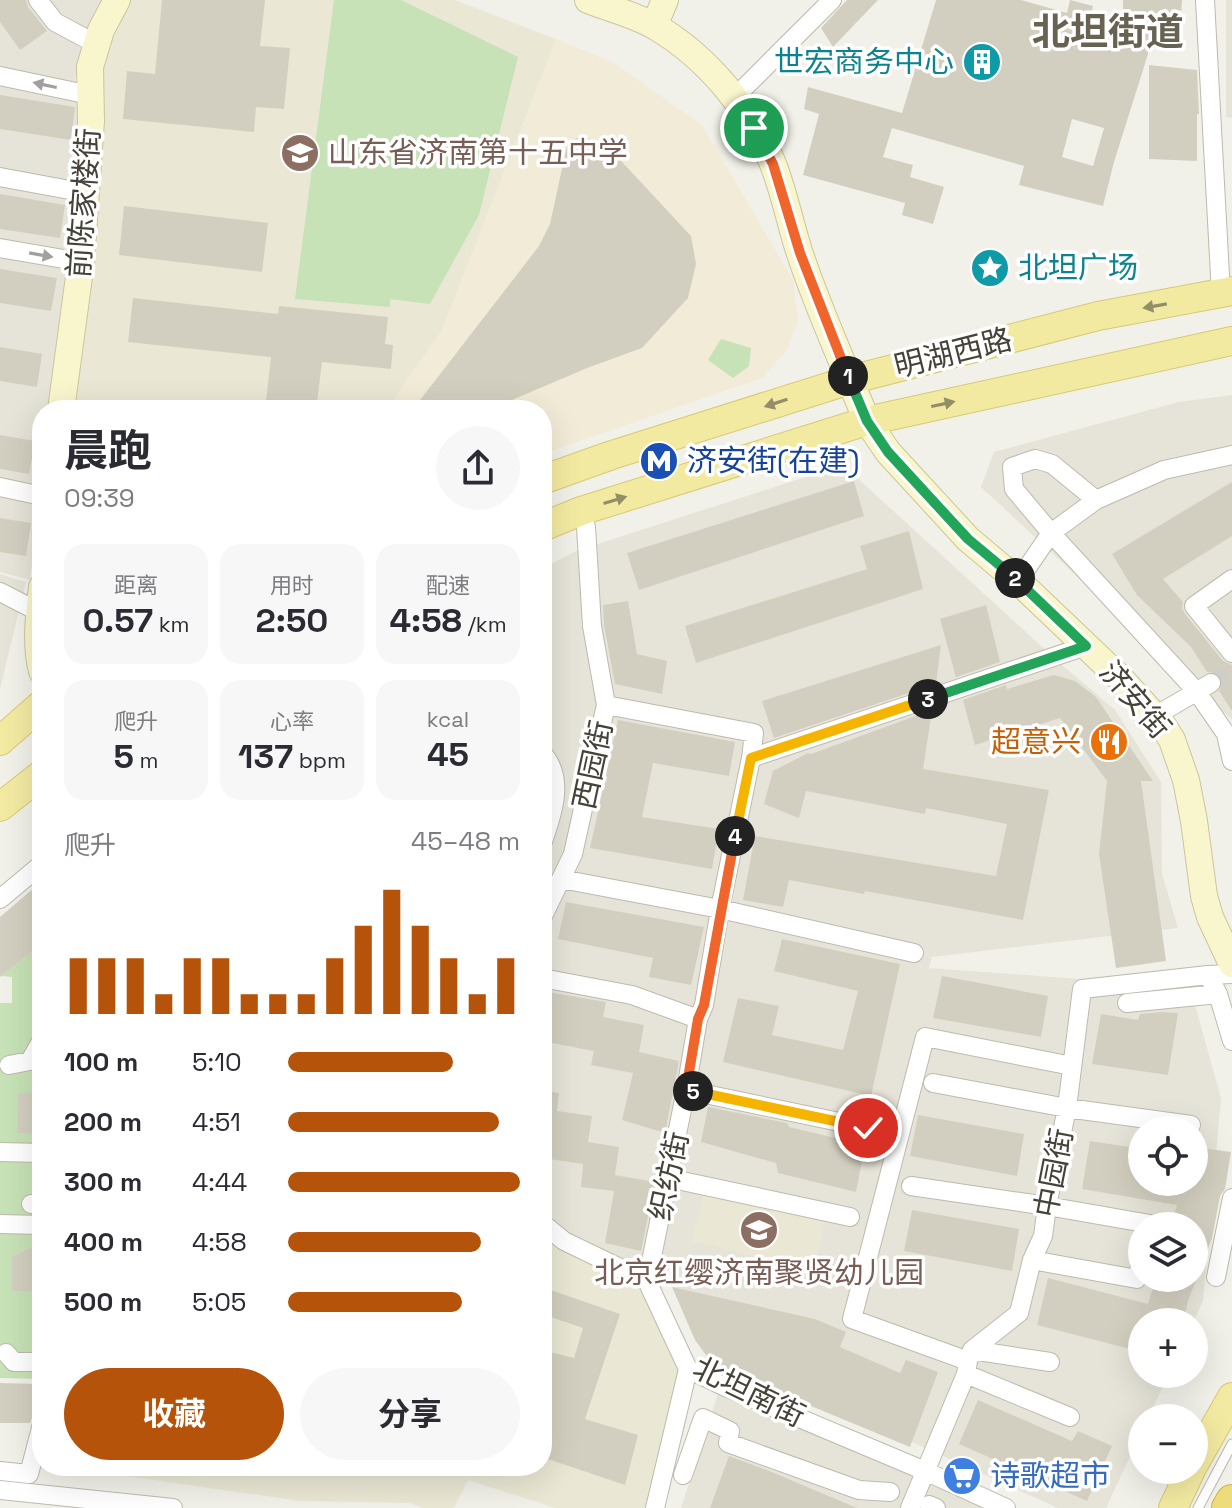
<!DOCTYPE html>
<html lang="zh">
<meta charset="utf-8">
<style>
body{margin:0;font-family:"Space Grotesk","Noto Sans SC",sans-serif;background:#f7f7f7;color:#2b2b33;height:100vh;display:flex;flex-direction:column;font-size:30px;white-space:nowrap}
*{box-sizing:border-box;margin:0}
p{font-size:26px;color:#7c7c81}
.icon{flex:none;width:44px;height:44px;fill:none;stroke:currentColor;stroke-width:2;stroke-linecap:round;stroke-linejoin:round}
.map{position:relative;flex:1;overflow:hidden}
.side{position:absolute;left:32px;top:400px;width:520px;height:1076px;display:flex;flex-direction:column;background:#fff;border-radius:32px;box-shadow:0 8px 32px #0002}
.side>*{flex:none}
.fabs{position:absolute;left:1128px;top:1116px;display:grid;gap:16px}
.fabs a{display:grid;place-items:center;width:80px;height:80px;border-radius:50%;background:#fff;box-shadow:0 8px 32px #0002;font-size:40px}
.pin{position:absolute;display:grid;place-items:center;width:68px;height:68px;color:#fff;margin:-34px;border:4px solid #fff;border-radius:50%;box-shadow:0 2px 8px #0007}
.km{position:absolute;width:40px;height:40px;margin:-20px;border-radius:50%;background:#222;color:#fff;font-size:22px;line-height:40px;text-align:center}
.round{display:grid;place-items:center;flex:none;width:84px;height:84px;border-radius:42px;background:#f7f7f7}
.summary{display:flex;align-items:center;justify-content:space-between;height:136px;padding:0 32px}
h1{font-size:44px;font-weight:700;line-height:60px}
.figures{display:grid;grid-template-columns:repeat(3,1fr);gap:12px;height:136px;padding:8px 32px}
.figures div{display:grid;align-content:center;border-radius:20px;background:#f7f7f7;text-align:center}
.figures b{font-size:34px;font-weight:700}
.figures small{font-size:22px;font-weight:400}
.figures p{font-size:22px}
.chart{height:224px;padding:16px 32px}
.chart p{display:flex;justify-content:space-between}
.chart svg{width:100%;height:144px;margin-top:8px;stroke:#b45309;stroke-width:6}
.primary-button{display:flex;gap:16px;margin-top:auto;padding:16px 32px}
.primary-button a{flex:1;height:92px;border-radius:48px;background:#b45309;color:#fff;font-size:32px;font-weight:700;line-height:92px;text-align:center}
.primary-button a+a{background:#f7f7f7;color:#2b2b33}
ul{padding:0 32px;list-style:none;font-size:26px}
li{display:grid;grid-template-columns:128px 96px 1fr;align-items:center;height:60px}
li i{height:20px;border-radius:10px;background:#b45309}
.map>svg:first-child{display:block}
.residential{fill:#e6e4d8;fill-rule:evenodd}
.commercial{fill:#f2ebd7}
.education{fill:#eae8d4}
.green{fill:#c7e2b6}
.building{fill:#d3cfc0;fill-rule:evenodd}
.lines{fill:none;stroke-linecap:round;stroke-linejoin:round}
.street-tunnel{stroke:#cfcec6;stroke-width:18;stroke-dasharray:18 9;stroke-linecap:butt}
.lane-casing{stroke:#bdbaad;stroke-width:11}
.street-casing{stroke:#bdbaad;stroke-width:20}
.secondary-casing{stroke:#cac59c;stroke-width:28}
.primary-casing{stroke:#d6ca73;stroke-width:30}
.highway-casing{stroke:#ccb24a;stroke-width:34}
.lane{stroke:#fff;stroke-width:9}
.street{stroke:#fff;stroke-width:18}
.secondary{stroke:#f9f5cd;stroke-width:26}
.primary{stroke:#f3eaa2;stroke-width:28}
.highway{stroke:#eedb79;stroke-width:32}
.oneway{fill:#a2a09c}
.oneway2{fill:#938e68}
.split-1-casing{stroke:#fff;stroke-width:16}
.split-2-casing{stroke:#fff;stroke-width:16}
.split-3-casing{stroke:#fff;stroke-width:16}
.split-4-casing{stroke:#fff;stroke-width:16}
.split-5-casing{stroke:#fff;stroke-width:16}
.split-6-casing{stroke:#fff;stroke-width:16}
.split-1{stroke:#f0652b;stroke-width:10}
.split-2{stroke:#22a559;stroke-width:10}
.split-3{stroke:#22a559;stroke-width:10}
.split-4{stroke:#f5b400;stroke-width:10}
.split-5{stroke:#f0652b;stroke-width:10}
.split-6{stroke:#f5b400;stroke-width:10}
.labels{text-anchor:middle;stroke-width:7;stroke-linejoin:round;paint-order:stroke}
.culture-label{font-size:30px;fill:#0d838f;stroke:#fff;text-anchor:end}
.education-label{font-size:30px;fill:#785e54;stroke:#fff;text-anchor:start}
.street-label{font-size:30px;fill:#454238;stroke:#fff}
.transit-label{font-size:30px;fill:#164399;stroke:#fff;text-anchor:start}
.food-label{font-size:30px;fill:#c56008;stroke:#fff;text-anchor:end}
.shop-label{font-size:30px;fill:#366cbe;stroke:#fff;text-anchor:start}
.district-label{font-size:38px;font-weight:bold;fill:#676251;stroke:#fff}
</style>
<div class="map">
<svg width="1232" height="1508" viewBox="0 0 1232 1508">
<rect width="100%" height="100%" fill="#f2f1e9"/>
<path class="residential" d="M0,0H108L91,31L75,77L82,120L69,275L52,410H42V488L30,580L0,572Z
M1226,0H1232V118L1226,117Z
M1232,395V720L981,487L994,452L1179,402Z
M843,465L1062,665L1115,710L1161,782L1162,874L1178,928L932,957L929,968L1190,987L1221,1098L1203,1301L1193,1322H1142V1374H1169L1148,1418H1142V1431L1106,1508H1058L797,1390L826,1324L647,1281L542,1223V569L576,551ZM1142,1130H1194V1182H1142ZM1142,1226H1194V1278H1142Z
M0,574L26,582L0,689Z
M721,1385L1006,1508H681Z"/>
<path class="commercial" d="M556,39L614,63L702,125L793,280L798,320L787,350L762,378L542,454V410H386L442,330Z"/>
<path class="education" d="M128,0H455L556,39L442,330L386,410H66L96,44Z
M704,1193L825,1219L814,1272L692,1241Z
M542,1231L647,1281L688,1369L655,1508H555L468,1480L454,1508H423L410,1503L300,1501L57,1466H542Z"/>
<path class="green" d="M334,0H401L518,57L479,215L430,304L390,299V307L295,299Z
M721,339L751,348L749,366L733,378L708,360Z
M42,944V1247H32L12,1256V1290L42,1292V1379L0,1378V1003H12V977L1,976Z"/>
<path class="building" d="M0,0H26L28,7L47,31L20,50L0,22Z
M162,0H265L260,46L290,48L284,109L256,107L254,132L123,119L127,71L155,74Z
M847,0H878L833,47L821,28Z
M936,0H1021L1067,13L1070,0L1093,6L1090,19L1136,30L1138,12L1123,11V0H1182L1181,15L1151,13L1148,54L1114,162L1103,206L1019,185L1024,166L892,128L883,157L913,165L910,177L944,187L933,224L902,215L905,203L803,175L819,114L804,109L808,87L902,113ZM1072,119L1104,128L1093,166L1062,157Z
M1149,65L1197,70L1199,114H1197V161L1149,159Z
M0,95L75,107L71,140L0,129Z
M584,136L610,149L691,236L696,264L688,298L642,348L587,368L489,410H424L417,404L539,246L550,224L568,141Z
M0,194L65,205L60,238L0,229Z
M124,206L268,223L262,272L119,255Z
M0,269L57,278L51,311L0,303Z
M133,298L278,314L279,306L388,317L385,344L393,345L391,369L322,362L316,410H265L271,357L128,342Z
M0,347L42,354L37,387L0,381Z
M0,435L35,441L29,474L0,469Z
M854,481L864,516L639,590L627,553Z
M1232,482V536L1163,579L1183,602L1182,608L1185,614L1223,661L1232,665V711L1219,691L1223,684L1221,676L1216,672H1207L1191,647L1137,595L1112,554Z
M0,518L31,523L26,556L0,552Z
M909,531L923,589L696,663L685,626L867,569L860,546Z
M628,601L637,654L667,661L662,694L615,684L604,625L603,605Z
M986,605L1000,662L956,677L940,619Z
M941,645L936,684L774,738L762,701Z
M1054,675L1075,681L1096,697L1153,781H1141L1166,961L1116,968L1099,854L1107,781L1060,718L975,745L963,700L1006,685L1007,689Z
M932,710L923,769L1049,790L1023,920L865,891L864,894L789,880L783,907L743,900L755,836L996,876L1007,824L926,808L925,814L806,791L799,818L764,804L773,771L808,753L811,754Z
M618,720L735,742L729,776L653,763L642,817L719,829L712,869L590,848Z
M42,881V944L0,977V917Z
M566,902L704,927L691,985L649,977L653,958L558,939Z
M782,939L900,964L871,1096L723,1062L738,998L779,1006L772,1035L843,1050L858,991L774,971Z
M942,976L1048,996L1041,1037L933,1018Z
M542,991L606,1002L603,1017L644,1025L639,1052L679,1061L665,1133L622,1120L633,1073L591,1065L594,1051L542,1041Z
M1162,1012L1178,1013L1168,1075L1092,1064L1101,1014L1138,1020L1140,1014Z
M542,1090L559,1093L557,1111L592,1116L588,1142L619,1147L615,1175L655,1182L641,1251L605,1243L614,1191L581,1187L583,1164L549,1159L551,1142L542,1140Z
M18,1093L42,1094V1134L17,1133Z
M708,1107L787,1123L789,1127L865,1145L856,1192L778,1173L776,1163L701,1142Z
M918,1115L1024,1134L1017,1176L910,1156Z
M1090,1141L1142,1149V1182H1194V1147L1231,1152L1225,1189L1220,1196L1212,1238L1188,1301L1183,1322H1142V1352L1037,1325L1048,1278L1148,1304L1156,1278H1194V1226H1171L1177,1205L1082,1189Z
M912,1210L1019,1229L1012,1271L904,1251Z
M32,1247H42V1292L12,1291V1256Z
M542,1287L620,1314L585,1419L638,1435L625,1485L542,1457V1350L574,1358L583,1328L542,1314Z
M672,1287L815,1319L846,1332L840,1347L900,1373L906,1360L938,1372L910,1447L714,1366L695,1340Z
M0,1383L41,1384L40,1412L33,1416L30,1423H0Z
M978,1400L1072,1441L1078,1431L1112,1446L1087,1501L959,1444Z
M729,1456L767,1470L857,1508H710Z"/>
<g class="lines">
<path class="street-tunnel" d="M1211,683L1232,671"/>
<defs>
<path id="lane" d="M1198,1508L1232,1444"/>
<path id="street" d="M38,0L55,22L96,44
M1205,0L1221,294
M0,76L90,95
M734,98L832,0
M0,177L86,193
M0,248L81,262
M1232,455L1164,470L1096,500L1051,533L1197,692L1226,734L1232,761
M0,487L42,496
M1232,579L1194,606L1232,653
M1018,581L1051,533L1014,489L1012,467L1035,459L1052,464L1096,500
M0,592L39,612
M606,705L754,733L751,758
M1155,716L1211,683
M542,753C566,778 552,816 542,844
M561,879L720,909L914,953
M0,899L42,864
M542,918L573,854L606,705L592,626L586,527L581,511
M542,978L632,995L698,1019
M1218,994L1232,1041
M1127,1003L1218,994L1208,975
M9,1065L30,1061L42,1040
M933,1083L1067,1108L1191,1125
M686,1090L868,1128
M0,1152L42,1153
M668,1178L850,1217
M911,1186L1047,1206L1150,1224V1226
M31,1204H42
M542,1223L564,1241L647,1281L688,1369L721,1385L925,1471L1006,1508
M0,1224L42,1225
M1032,1260L1137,1279L1142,1258
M1216,1277L1232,1198
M647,1281L686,1090L698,1019L704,1005L720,909L751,758L1086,646
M972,1350L1050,1362
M6,1353L14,1362H42
M968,1361L852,1319L925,1037L1072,1066
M966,1374L1070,1417
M0,1471L29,1474L42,1424
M683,1475L703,1418L730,1431L728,1443L859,1490L890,1492
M0,1490L173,1508
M929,1505L936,1508
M655,1508L688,1369
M910,1508L966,1374L968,1361L972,1350L1019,1313L1032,1260L1043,1236L1047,1206L1067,1108L1082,989L1208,975L1232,974"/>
<path id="secondary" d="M588,0C610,9 636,15 656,27C707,57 750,109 773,164C784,192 790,223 799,251C818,309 844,365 867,421L888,452L968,539L1018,581L1122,680L1162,724L1172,740L1186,780L1194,821L1204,896L1210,917L1232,964
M654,26L665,0
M61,410L81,262L91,121L90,67L101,30L117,0
M42,587C39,614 35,645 42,671"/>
<path id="primary" d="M542,480L612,455L850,380L1098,316L1232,291
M542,527L581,511L867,421L1232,341
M0,741L42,704
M0,807L42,774
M1194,1464L1232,1397
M1173,1508L1191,1470"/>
<path id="highway" d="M1228,1508L1232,1501"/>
</defs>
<use href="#lane" class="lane-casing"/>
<use href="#street" class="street-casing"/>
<use href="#secondary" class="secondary-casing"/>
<use href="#primary" class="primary-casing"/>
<use href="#highway" class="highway-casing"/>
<use href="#lane" class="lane"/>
<use href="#street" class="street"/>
<use href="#secondary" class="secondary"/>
<use href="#primary" class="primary"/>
<use href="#highway" class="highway"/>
</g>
<defs><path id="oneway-solid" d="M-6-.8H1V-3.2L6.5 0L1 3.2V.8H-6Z" transform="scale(2)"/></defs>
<g class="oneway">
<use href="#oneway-solid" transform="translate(45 85) rotate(-168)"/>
<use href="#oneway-solid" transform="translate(41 255) rotate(10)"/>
</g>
<g class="oneway2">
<use href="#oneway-solid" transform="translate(1155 306) rotate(170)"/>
<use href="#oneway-solid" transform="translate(776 403) rotate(162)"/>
<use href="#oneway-solid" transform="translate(943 404) rotate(-12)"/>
<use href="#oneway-solid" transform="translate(615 500) rotate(-17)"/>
</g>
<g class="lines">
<defs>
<path id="split-1" d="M754,128L773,164L800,253L848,376"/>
<path id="split-2" d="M848,376L867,421L888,452L968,539L1015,578"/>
<path id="split-3" d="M928,699L1086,646L1015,578"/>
<path id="split-4" d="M735,836L751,758L928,699"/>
<path id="split-5" d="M693,1091L686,1090L698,1019L704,1005L735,836"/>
<path id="split-6" d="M693,1091L868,1128"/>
</defs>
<use href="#split-1" class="split-1-casing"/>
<use href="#split-2" class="split-2-casing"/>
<use href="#split-3" class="split-3-casing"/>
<use href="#split-4" class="split-4-casing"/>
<use href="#split-5" class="split-5-casing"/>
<use href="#split-6" class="split-6-casing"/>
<use href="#split-1" class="split-1"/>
<use href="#split-2" class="split-2"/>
<use href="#split-3" class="split-3"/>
<use href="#split-4" class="split-4"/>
<use href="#split-5" class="split-5"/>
<use href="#split-6" class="split-6"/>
</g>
<defs>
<symbol id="building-disc" viewBox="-11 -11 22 22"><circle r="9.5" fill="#0f9aa8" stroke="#fff"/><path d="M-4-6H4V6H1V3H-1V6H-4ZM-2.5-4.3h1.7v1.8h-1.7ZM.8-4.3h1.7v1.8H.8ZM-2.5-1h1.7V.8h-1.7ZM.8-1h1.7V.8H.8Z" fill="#fff"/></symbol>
<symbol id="school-disc" viewBox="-11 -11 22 22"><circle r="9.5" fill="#8d6e63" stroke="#fff"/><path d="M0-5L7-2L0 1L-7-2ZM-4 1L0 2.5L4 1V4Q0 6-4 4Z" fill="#fff"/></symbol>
<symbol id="sight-disc" viewBox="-11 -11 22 22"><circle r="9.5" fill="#0f9aa8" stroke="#fff"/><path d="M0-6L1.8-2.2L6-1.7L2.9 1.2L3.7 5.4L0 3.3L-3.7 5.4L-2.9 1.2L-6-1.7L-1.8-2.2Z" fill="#fff"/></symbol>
<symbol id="metro-disc" viewBox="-11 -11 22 22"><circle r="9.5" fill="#1a4fb4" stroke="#fff"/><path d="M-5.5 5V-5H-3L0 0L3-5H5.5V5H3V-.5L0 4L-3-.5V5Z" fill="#fff"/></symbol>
<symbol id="restaurant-disc" viewBox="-11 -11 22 22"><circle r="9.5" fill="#e8710a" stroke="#fff"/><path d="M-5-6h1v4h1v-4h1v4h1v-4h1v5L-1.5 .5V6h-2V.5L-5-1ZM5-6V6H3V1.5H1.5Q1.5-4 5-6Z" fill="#fff"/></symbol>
<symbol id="supermarket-disc" viewBox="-11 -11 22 22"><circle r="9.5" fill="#3f7fe0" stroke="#fff"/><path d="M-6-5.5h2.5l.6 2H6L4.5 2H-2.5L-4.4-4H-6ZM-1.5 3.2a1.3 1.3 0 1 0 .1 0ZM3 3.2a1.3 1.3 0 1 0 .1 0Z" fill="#fff"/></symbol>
</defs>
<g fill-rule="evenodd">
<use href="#building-disc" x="960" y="40" width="44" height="44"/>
<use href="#school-disc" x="278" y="131" width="44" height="44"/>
<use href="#sight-disc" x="968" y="246" width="44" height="44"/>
<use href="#metro-disc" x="637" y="439" width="44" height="44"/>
<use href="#restaurant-disc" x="1087" y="720" width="44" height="44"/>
<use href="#school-disc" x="737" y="1208" width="44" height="44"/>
<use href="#supermarket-disc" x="940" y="1454" width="44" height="44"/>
</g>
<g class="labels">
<g class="culture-label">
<text x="954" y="72">世宏商务中心</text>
<text x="1018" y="278" text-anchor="start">北坦广场</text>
</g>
<g class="education-label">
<text x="328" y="163">山东省济南第十五中学</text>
<text x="759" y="1283" text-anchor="middle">北京红缨济南聚贤幼儿园</text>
</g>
<g class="street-label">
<text transform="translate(84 203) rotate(-86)" y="10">前陈家楼街</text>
<text transform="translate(953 353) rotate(-14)" y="10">明湖西路</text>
<text transform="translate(1135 700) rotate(49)" y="10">济安街</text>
<text transform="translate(593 765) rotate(-78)" y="10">西园街</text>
<text transform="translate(1054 1173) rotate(-79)" y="10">中园街</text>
<text transform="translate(669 1176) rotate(-78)" y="10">织纺街</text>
<text transform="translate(749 1392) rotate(26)" y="10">北坦南街</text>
</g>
<g class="transit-label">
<text x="687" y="471">济安街(在建)</text>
</g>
<g class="food-label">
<text x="1081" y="752">超意兴</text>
</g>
<g class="shop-label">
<text x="990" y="1486">诗歌超市</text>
</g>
<g class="district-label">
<text x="1108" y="45">北坦街道</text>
</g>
</g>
</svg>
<div class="fabs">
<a><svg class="icon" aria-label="locate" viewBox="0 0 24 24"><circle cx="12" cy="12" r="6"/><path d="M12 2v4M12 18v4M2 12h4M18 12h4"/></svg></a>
<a><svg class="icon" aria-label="layers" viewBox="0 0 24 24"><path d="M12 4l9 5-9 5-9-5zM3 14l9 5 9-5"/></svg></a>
<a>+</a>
<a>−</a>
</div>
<div class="pin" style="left:754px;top:128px;background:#1e9e55"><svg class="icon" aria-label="arrive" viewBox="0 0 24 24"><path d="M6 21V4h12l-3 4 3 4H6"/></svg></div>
<div class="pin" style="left:868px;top:1128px;background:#d93025"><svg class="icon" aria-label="check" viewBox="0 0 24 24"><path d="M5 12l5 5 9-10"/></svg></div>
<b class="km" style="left:848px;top:376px">1</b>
<b class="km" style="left:1015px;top:578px">2</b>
<b class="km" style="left:928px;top:699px">3</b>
<b class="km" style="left:735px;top:836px">4</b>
<b class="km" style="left:693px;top:1091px">5</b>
<section class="side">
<div class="summary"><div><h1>晨跑</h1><p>09:39</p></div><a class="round"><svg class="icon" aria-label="share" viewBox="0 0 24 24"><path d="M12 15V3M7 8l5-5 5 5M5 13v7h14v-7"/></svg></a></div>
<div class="figures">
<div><p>距离</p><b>0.57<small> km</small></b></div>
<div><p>用时</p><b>2:50</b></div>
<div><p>配速</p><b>4:58<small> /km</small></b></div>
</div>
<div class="figures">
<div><p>爬升</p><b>5<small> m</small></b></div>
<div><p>心率</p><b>137<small> bpm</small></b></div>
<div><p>kcal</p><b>45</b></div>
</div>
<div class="chart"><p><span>爬升</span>45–48 m</p>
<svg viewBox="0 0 160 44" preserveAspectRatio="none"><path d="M5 44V27M15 44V27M25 44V27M35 44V38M45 44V27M55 44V27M65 44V38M75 44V38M85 44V38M95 44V27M105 44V17M115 44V6M125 44V17M135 44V27M145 44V38M155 44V27"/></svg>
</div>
<ul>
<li><b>100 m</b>5:10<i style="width:71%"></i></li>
<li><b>200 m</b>4:51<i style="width:91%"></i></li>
<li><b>300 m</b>4:44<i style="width:100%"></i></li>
<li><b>400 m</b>4:58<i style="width:83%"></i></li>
<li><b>500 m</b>5:05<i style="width:75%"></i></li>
</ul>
<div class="primary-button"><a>收藏</a><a>分享</a></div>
</section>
</div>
